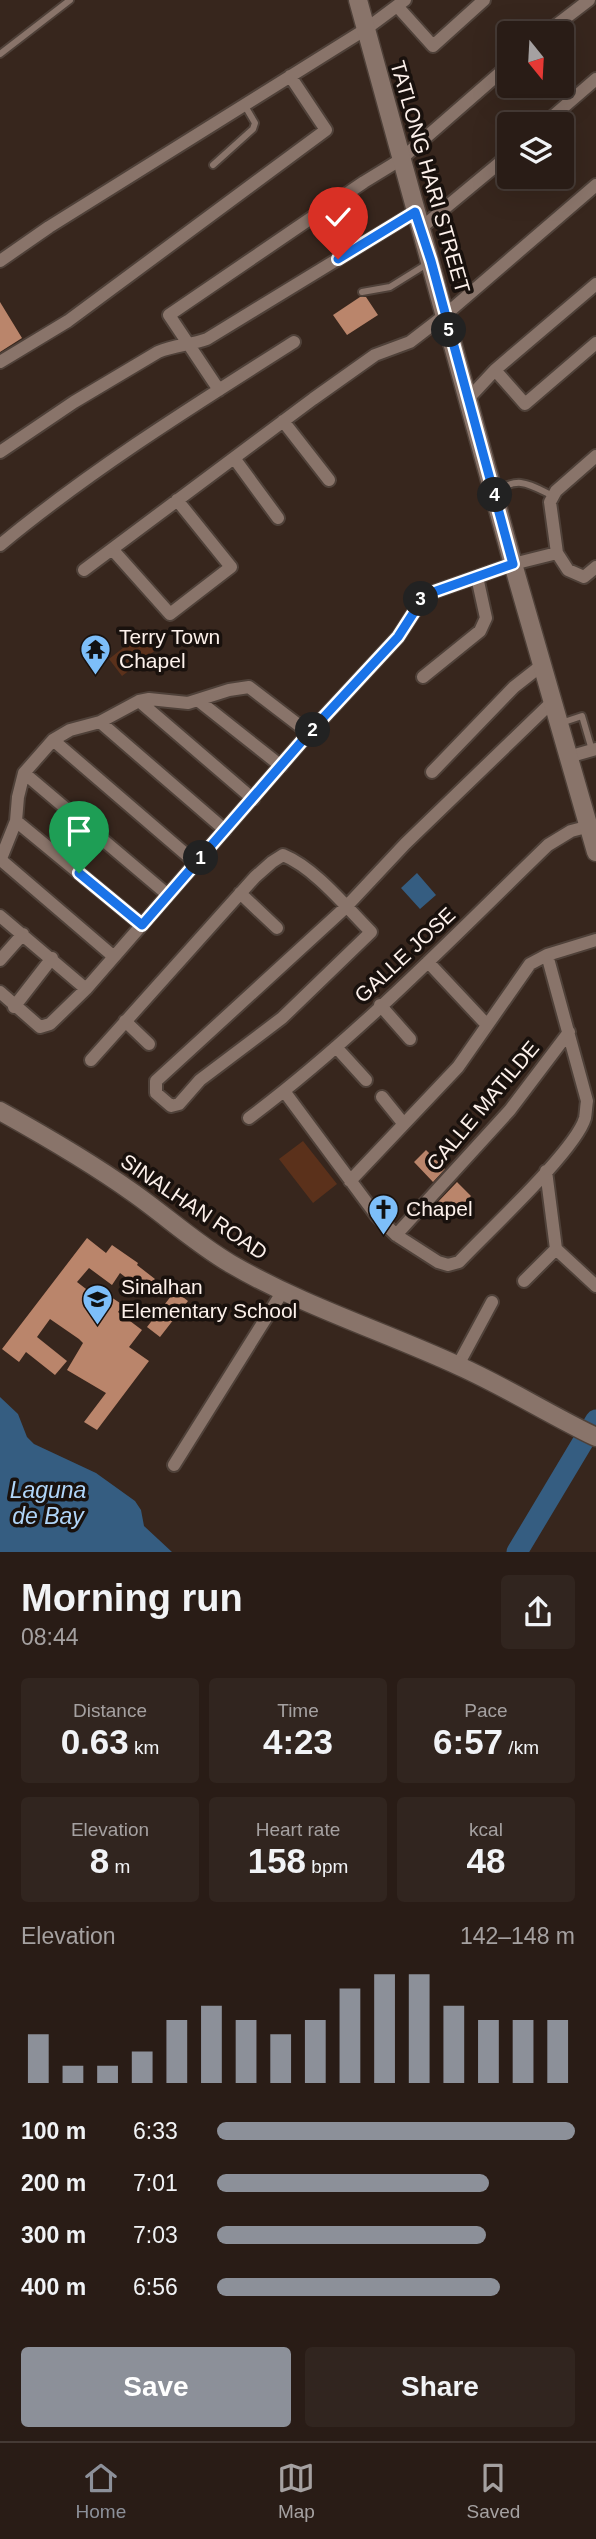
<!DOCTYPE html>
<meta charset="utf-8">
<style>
body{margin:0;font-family:Arial,sans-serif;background:#31251f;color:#f1f3f6;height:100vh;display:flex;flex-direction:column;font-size:26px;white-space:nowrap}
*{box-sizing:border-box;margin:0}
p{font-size:23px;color:#a5a1a1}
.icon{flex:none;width:38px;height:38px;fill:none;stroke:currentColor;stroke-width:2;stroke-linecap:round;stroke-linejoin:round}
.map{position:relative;height:1552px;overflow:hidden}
.sheet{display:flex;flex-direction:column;background:#291c16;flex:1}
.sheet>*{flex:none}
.needle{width:46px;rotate:162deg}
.fabs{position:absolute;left:497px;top:21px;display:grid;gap:14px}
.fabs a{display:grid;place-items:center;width:77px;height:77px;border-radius:7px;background:#291c16;box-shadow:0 7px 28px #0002,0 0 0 2px #453a35;font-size:35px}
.pin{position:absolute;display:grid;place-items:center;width:60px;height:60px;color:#fff;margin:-72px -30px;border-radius:50% 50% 50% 0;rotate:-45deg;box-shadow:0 0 7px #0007}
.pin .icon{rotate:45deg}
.km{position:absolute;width:35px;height:35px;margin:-18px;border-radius:50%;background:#222;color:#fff;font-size:19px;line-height:35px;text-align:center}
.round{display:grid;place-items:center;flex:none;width:74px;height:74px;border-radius:7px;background:#31251f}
.head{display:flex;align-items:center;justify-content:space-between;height:119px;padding:0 21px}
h1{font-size:38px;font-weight:800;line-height:52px}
.stats{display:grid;grid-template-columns:repeat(3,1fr);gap:10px;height:119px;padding:7px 21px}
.stats div{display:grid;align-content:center;border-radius:7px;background:#31251f;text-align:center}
.stats b{font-size:35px;font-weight:800}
.stats small{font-size:19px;font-weight:400}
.stats p{font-size:19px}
.chart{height:196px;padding:14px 21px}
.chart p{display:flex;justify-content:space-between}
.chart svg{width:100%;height:126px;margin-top:7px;stroke:#8c9099;stroke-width:6}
.action{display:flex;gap:14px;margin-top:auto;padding:14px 21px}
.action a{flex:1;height:80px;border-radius:7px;background:#8c9099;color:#fff;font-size:28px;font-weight:800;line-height:80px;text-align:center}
.action a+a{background:#31251f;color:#f1f3f6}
ul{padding:0 21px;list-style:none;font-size:23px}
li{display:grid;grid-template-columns:112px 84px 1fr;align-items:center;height:52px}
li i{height:18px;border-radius:9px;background:#8c9099}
.tabs{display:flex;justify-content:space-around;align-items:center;height:98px;border-top:2px solid #453a35;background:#291c16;font-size:19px;color:#a5a1a1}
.tabs a{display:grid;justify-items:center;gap:4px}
.tabs .current{color:#8c9099}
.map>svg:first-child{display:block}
.green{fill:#5b311b}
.water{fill:#355d81}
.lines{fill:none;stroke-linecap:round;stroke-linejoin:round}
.river{stroke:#355d81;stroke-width:21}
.building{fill:#ba856b}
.lane-casing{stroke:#4f4139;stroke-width:10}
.street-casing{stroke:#4f4139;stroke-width:16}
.secondary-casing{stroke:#4f4139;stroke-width:21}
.lane{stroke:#89746a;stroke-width:6}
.street{stroke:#89746a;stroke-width:12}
.secondary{stroke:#89746a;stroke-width:18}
.route-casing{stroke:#fff;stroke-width:14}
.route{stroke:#1a73e8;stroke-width:9}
.labels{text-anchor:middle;stroke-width:7;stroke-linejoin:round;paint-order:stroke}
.street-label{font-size:21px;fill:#fdf1eb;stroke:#19110d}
.poi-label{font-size:21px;fill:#fdf1eb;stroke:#19110d;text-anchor:start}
.water-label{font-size:23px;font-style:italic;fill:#b0d5f8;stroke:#19110d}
</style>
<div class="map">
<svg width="596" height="1552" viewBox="0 0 596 1552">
<rect width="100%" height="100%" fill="#37261d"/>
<path class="green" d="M147,629L161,646L122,676L109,659Z
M303,1141L337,1184L313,1203L279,1159Z"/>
<path class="water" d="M417,873L436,895L420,909L401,888Z
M0,1397L18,1414L27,1437L34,1444L96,1473L135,1501L141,1510L144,1526L172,1552H0Z"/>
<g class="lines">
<path class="river" d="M517,1552L596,1420"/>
</g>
<path class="building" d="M360,297H366L378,315L347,335L333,315Z
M0,302L22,338L0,352Z
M426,1150L445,1169L433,1182L414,1162Z
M457,1182L471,1196L451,1217L437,1203Z
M87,1238L106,1253L112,1245L138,1263L137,1265L155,1279L145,1292L120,1273L112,1285L89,1268L77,1282L103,1302L108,1295L123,1305L118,1312L142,1330L129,1347L149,1361L97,1430L84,1422L106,1393L67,1370L83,1343L79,1339L50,1319L37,1337L67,1361L55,1375L26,1352L19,1362L2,1349Z
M175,1291L188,1301L160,1337L147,1327Z"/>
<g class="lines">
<defs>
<path id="lane" d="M0,54L70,0
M213,165L253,129L255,123L245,106
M362,292L390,287L427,264
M494,493C518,475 529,484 553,496
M561,723L582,716L592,750"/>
<path id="street" d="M397,6L433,46L484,0
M546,33L589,0
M544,124L596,79
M421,228L509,155
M0,261L49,227L366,29L405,0
M0,362L68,321L326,130L290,76
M495,370L525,404L596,343
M219,390L169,315L364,182L400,160L509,65
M468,399L495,370L596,284
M283,421L329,480
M0,452L74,402L158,352C174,345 191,345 207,339L415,212
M596,456L556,491L550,502L557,553L568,570L584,577L596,567
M234,458L278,518
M0,545C92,469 193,406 294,342
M112,549L170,614L231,567L177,500
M84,570L313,399L375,355L410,342L445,315L596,185
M423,677L480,631L486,618L477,577
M139,701L253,799
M199,701L281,766
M100,722L225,830
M53,740L196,863
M568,757L596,749
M432,772L514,687L542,665
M24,773L168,895
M16,821L142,925
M1,860L113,956
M0,861L16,821L18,797L24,773L53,740L70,730L100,722L139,701L149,699L188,703L229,690L249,687L309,733
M240,893L277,928
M0,916L86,989
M0,960L23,934
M428,962L487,1025
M0,992L40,1027L50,1024L86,989L309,733L398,637L425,595L513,564L557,553
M380,1005L410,1039
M14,1007L52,958
M125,1021L149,1044
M336,1047L366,1080
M91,1060L255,877L272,862L283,855C315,868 346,907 371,932L282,1018L200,1080L179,1104L171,1106L156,1093V1081L346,907L405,844L553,701
M284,1091L376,1215L396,1235L438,1262L448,1265L459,1262C486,1233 576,1150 585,1118C586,1113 586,1107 587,1101L547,955
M382,1097L403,1123
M249,1118C357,1037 451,939 548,845L571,831L590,826
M546,1171L556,1249L596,1286
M350,1181L458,1067L530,964L547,955L596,940
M396,1235L510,1110L569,1032
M524,1281L556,1249
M458,1365L492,1302
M174,1465L283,1291"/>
<path id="secondary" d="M358,0L513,564L596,852
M0,1111C45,1136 90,1162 132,1192C165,1215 195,1243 231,1264C303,1306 383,1331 459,1366C506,1387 550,1415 596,1437"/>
</defs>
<use href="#lane" class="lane-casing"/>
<use href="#street" class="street-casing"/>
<use href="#secondary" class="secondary-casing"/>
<use href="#lane" class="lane"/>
<use href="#street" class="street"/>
<use href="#secondary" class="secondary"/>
</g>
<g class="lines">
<defs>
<path id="route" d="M79,873L142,925L309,733L398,637L425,595L513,564L431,261L415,212L338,259"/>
</defs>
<use href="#route" class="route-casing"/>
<use href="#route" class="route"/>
</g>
<defs>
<symbol id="temple-pin" viewBox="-11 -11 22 30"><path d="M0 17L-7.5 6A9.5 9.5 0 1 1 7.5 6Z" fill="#7dbef9" stroke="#19110d"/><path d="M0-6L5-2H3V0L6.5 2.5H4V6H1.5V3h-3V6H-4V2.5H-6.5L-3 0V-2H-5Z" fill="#111"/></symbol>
<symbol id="church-pin" viewBox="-11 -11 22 30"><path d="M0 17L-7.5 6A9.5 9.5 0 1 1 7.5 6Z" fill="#7dbef9" stroke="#19110d"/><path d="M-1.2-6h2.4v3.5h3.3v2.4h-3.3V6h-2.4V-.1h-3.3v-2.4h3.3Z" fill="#111"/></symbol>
<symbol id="school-pin" viewBox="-11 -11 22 30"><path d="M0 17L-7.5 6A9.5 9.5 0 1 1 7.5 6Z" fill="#7dbef9" stroke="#19110d"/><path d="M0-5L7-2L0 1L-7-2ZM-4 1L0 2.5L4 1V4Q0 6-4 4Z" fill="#111"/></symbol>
</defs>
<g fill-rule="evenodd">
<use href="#temple-pin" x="78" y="632" width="35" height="47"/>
<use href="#church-pin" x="366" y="1192" width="35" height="47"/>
<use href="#school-pin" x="80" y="1282" width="35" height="47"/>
</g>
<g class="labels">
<g class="street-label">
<text transform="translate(430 177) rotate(74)" y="7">TATLONG HARI STREET</text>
<text transform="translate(405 955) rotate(-43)" y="7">GALLE JOSE</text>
<text transform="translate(483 1106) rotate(-50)" y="7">CALLE MATILDE</text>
<text transform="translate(194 1207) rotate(34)" y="7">SINALHAN ROAD</text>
</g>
<g class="poi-label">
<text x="119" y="644">Terry Town<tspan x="119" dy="24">Chapel</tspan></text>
<text x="406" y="1216">Chapel</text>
<text x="121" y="1294">Sinalhan<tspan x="121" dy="24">Elementary School</tspan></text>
</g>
<g class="water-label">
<text x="48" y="1498">Laguna<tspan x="48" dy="26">de Bay</tspan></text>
</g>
</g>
</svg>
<div class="fabs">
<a><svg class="needle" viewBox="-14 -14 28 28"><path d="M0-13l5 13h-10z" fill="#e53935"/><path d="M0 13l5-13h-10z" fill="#a5a1a1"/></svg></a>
<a><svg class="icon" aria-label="layers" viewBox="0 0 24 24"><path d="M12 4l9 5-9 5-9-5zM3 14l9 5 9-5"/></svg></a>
</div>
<div class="pin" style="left:79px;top:873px;background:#1e9e55"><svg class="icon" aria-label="arrive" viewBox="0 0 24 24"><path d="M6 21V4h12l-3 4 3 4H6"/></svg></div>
<div class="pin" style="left:338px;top:259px;background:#d93025"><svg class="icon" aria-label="check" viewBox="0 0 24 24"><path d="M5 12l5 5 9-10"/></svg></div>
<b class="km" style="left:201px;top:858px">1</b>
<b class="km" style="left:313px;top:730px">2</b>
<b class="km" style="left:421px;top:599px">3</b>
<b class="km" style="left:495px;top:495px">4</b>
<b class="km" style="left:449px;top:330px">5</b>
</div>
<section class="sheet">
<div class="head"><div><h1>Morning run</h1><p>08:44</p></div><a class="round"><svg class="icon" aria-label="share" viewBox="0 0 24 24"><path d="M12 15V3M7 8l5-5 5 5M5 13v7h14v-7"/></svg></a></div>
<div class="stats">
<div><p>Distance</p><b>0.63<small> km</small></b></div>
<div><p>Time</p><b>4:23</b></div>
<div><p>Pace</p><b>6:57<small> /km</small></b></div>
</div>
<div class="stats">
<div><p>Elevation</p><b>8<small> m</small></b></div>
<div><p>Heart rate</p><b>158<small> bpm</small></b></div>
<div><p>kcal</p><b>48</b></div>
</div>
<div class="chart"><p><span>Elevation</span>142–148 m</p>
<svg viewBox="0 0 160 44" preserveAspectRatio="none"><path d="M5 44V27M15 44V38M25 44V38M35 44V33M45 44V22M55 44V17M65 44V22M75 44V27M85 44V22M95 44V11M105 44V6M115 44V6M125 44V17M135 44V22M145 44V22M155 44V22"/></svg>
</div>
<ul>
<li><b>100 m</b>6:33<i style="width:100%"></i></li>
<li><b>200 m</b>7:01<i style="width:76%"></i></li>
<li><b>300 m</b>7:03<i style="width:75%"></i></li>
<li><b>400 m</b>6:56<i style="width:79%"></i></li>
</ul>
<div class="action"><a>Save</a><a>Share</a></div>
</section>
<nav class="tabs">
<a class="current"><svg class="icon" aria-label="home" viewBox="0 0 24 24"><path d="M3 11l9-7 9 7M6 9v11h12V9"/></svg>Home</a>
<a><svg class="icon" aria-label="map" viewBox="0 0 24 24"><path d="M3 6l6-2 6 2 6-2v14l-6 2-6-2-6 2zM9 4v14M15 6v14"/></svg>Map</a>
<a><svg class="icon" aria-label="saved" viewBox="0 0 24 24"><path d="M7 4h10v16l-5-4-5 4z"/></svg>Saved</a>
</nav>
